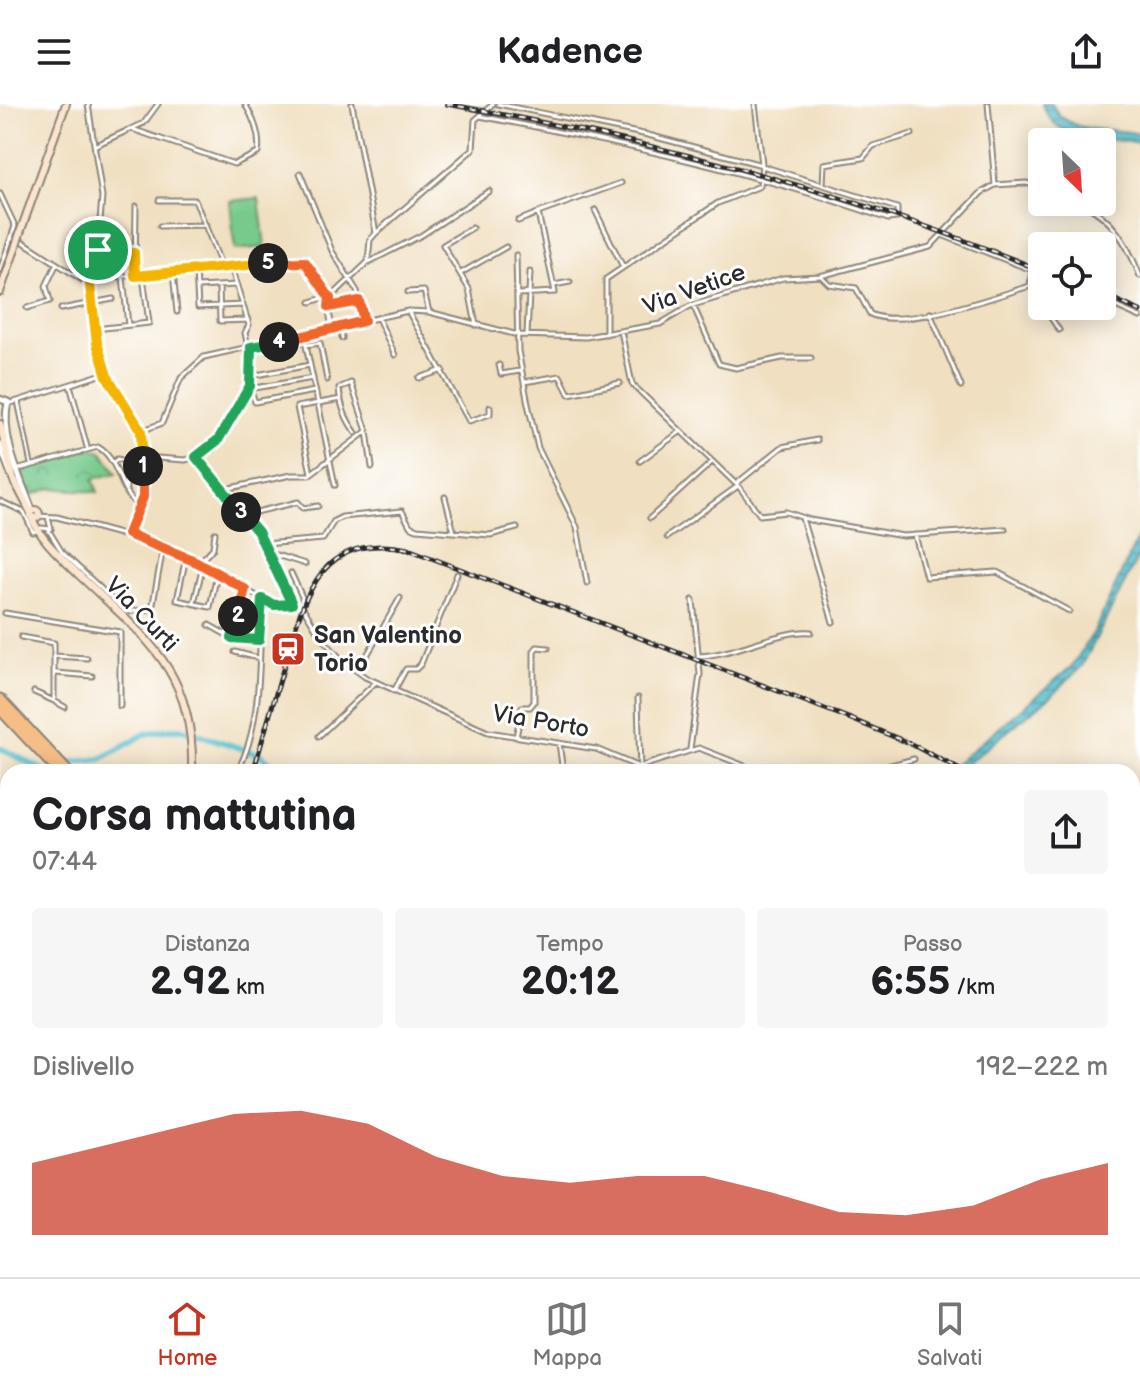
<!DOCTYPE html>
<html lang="it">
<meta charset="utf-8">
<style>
body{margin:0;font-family:"Balsamiq Sans",sans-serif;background:#f6f6f6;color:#202124;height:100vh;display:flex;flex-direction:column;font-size:30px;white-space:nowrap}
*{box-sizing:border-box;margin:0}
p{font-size:26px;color:#757577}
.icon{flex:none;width:44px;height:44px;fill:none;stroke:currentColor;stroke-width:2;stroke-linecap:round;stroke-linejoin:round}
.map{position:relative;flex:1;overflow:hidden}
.sheet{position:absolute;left:0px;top:660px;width:1140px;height:514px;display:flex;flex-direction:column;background:#fff;border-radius:24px 24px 0 0;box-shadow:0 4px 20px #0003}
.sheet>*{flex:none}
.needle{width:52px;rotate:155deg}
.tools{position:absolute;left:1028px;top:24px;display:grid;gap:16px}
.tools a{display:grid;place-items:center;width:88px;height:88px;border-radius:8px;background:#fff;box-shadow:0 4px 20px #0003;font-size:40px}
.pin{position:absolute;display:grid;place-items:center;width:68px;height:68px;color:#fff;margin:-34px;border:4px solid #fff;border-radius:50%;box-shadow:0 2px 8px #0007}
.km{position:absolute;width:40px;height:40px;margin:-20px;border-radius:50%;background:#222;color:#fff;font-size:22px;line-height:40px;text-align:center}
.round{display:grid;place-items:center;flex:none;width:84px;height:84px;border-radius:8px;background:#f6f6f6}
.headline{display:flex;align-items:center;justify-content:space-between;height:136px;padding:0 32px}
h1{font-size:44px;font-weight:700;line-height:60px}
.metrics{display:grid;grid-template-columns:repeat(3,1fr);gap:12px;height:136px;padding:8px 32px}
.metrics div{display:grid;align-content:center;border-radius:8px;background:#f6f6f6;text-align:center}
.metrics b{font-size:40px;font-weight:700}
.metrics small{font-size:22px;font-weight:400}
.metrics p{font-size:22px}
.chart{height:224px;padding:16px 32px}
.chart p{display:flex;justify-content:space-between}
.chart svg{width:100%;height:144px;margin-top:8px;fill:#c8321e;opacity:.7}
header{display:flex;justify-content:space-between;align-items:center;height:104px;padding:0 32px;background:#fff;font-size:36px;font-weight:700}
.tab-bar{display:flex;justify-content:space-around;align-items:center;height:112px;border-top:2px solid #e0e0e0;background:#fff;font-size:22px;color:#757577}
.tab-bar a{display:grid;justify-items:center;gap:4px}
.tab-bar .current{color:#c8321e}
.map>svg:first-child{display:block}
.park{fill:url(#park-crowns);stroke:#517a5c;stroke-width:2}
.pitch{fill:#77ca8c;stroke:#517a5c;stroke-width:2}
.water{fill:url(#water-rules);stroke:#3e747c;stroke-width:2}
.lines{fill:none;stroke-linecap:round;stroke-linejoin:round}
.river{stroke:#51bccc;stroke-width:6}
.minor-casing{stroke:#8e8576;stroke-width:7}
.tertiary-casing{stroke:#8e8576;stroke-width:9}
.secondary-casing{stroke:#8e8576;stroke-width:10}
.motorway-casing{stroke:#8e8576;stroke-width:13}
.minor{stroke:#fff;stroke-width:3}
.tertiary{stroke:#fff;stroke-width:5}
.secondary{stroke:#fbe5cf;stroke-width:6}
.motorway{stroke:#f6be87;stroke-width:9}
.rail-casing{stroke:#2b2b2b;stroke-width:5}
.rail{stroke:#fff;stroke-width:2;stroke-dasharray:6;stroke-linecap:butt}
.secondary-bridge-casing{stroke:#8e8576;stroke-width:10;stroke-linecap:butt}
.secondary-bridge{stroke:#fbe5cf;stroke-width:6}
.split-1-casing{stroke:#fff;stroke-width:16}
.split-2-casing{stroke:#fff;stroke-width:16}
.split-3-casing{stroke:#fff;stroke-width:16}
.split-4-casing{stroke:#fff;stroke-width:16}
.split-5-casing{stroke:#fff;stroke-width:16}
.split-6-casing{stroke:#fff;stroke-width:16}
.split-1{stroke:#f5b400;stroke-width:10}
.split-2{stroke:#f0652b;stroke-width:10}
.split-3{stroke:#22a559;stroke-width:10}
.split-4{stroke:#22a559;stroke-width:10}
.split-5{stroke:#f0652b;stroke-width:10}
.split-6{stroke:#f5b400;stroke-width:10}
.labels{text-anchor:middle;stroke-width:6;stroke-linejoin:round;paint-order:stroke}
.street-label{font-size:24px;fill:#2b2b2b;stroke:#fff}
.poi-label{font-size:24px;font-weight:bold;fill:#2b2b2b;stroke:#fff;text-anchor:start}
</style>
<header><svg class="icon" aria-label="menu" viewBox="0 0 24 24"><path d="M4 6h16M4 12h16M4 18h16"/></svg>Kadence<svg class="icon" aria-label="share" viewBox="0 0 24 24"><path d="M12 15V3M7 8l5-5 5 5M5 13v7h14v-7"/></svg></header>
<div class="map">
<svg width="1140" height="1173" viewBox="0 0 1140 1173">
<defs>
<pattern id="park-crowns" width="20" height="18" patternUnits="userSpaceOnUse" patternTransform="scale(2)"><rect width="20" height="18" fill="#77ca8c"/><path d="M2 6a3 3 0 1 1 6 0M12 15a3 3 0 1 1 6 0" fill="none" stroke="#62a473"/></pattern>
<pattern id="water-rules" width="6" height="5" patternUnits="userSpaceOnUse" patternTransform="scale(2)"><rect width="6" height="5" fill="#51bccc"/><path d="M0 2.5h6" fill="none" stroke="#4399a6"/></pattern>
</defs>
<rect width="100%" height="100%" fill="#fff"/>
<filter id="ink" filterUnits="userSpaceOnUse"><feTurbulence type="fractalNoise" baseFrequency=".0125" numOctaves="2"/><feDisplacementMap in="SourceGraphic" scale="16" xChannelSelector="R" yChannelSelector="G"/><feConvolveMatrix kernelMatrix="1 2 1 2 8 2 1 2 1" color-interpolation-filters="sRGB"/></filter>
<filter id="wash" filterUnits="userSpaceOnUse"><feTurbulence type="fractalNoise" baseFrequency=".006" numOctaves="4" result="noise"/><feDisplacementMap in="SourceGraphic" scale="32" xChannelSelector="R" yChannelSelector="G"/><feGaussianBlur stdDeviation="1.8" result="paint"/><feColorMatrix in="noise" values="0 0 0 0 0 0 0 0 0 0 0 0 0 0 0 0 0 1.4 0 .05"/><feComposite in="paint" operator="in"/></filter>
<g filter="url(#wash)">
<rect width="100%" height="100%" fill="#f0dfc0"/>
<path class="park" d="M92,344L102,348L117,369L93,375L98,388L51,384L30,392L21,371L27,364Z"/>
<path class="pitch" d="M259,94L265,143L235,146L230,97Z"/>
<path class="water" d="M1042,0H1052C1066,32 1112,23 1140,30V39C1104,32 1057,42 1042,0Z
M1140,429V449L1082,562L1051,592L957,668H946L1072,562L1094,528Z"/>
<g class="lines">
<path class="river" d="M0,644L47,668L66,659L101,655L145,630L170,625H183L261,651L283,668
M1021,1166L1024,1173
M268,1173L271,1166"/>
</g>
</g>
<g filter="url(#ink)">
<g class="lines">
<defs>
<path id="minor" d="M88,0L102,93L97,154L90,181L97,239L107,272L141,327L143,343V393L125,427
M352,0L376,129
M498,0L648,31L762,61
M988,0L995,81
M480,12C618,39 756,68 888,115L897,114V104L762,62
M132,25L234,60L258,49C261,32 254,15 245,0
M96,41L144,19L158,0
M300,69L332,147L357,187L363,215
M823,80L824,60L863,54L873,42L912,30
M0,90L15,122L0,166
M159,96H195L222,163
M1080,98C1113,114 1127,139 1140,172
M595,106L623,163
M538,109L621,79
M518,117L538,109L555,188L518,190
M160,122L206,121
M472,124L443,141L469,185L476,221
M942,131L1042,170
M13,135L22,137L90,181
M98,146L134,149
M516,151L518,247L528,300L538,344L577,423L587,479
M369,158L422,131L489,87
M231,163L249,221L245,229L248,243
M196,166L198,203L243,201
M173,169L177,208
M461,169L506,143
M135,170L136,102
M821,172L829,180L856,184L870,210C903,226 994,193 1030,182L1042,200
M123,173L128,221
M93,175L298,156C328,164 327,201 332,224
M554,181L570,178
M219,182L220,217L248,216
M1030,182L1032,165
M197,183L237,181
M408,188L424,187L429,208
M330,194L368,158L370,136L376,129L473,45L475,16L493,0
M1102,196L1140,213
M311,198L329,192
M693,201L719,260L736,264L782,254H811
M1043,202L1059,226
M329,203L359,197
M27,204L50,197L46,182L56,161
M61,205L113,195
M408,207L469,317L490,310V303
M930,209L961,282
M378,214L395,251
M341,222L342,234
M95,225L149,219L143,172
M621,227L632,280L740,384L760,411L786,408L810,416L903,432L1005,425
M606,230V175L718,99L760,82L762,60L755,0
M527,231L530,168
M304,232L335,381
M306,241L320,239L327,276
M499,261L501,270L520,267
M251,272L310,261
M419,274L443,266
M524,278L560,272L569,290L620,279
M70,281L87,343
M249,285L313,274
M250,285L255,298L315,287
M18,297L31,360
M8,300L106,269
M141,327L162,319L181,274L204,253L408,207L429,208L518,231L586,233L660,220L690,202L783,174L820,172L930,143L981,89L995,81L1026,79L1042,83
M356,329C346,316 340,299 339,284L351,279L367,327
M143,353L185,356L196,353L218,336L250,282L251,243
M196,353L258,428L292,499
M640,357L680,328
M113,359L117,355L125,357L126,384
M16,366L98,343C121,357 118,388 139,402
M311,369L297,303L341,295
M736,380L782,343L817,336
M221,386L291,371H309L367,327L372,363
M445,393L454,428
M0,397L24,408L33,428L36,427
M244,411L298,398L303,404L318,402
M38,412L57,413L123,431
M650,414L712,358
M802,414L833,518
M41,424L51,425L48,413
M49,427L62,448L126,508L152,505L163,444
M915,431L926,473L997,468L1069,507
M125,432V427L128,430L125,432L197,458L262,495C258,550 264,618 237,668
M667,433L738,382
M264,440L323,435L334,417L342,413L402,407L410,422L417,425L490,431L517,424
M267,448L305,460
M186,453L177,496L210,503L217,470
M199,459L213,444L215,429
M291,469L302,493L300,501
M262,495L274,501L302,502L321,533L342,556L365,573L488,628L596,645L639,663L699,644L760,668
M194,499L203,461
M5,509L120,528V602
M209,521L232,534L259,536
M21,533L54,539V597L65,603
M232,534L245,485
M235,548L258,554
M55,552L87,554
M699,552C735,551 781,525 811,528
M358,567L400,494
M56,569L92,572
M394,587L406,565H416L421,560L457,470
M34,588L54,597
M638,594L640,668
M319,632L376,578
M516,633L522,603H530L534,598V547L537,543L548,544
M559,639L563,668
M690,645L700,570L693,496
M864,668L914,655
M0,887L8,884
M6,976H8
M0,990L1,987
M335,1166L340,1173
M347,1166L351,1173
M375,1166L381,1173
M90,1173L94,1166
M528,1173L537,1166
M844,1173L853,1166"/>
<path id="tertiary" d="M0,295L8,298C0,332 19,371 31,403
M0,341L15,381"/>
<path id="secondary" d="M21,126L66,0
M0,188L15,145
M0,320L13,374L31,409
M31 410a4 4 0 1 1 8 0a4 4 0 1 1-8 0Z
M31,412C40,435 60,452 77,469C145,534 195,565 192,668
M1132,956L1140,959
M0,1138L8,1118
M700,1173L703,1166"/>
<path id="motorway" d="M0,595L68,668
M0,605L59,668
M1078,1166L1103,1173
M1101,1166L1129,1173
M778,1173L781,1166
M786,1173L790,1166"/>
</defs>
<use href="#minor" class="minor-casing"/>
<use href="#tertiary" class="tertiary-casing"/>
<use href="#secondary" class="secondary-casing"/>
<use href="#motorway" class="motorway-casing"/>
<use href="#minor" class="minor"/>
<use href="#tertiary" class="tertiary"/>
<use href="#secondary" class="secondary"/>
<use href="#motorway" class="motorway"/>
<defs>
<path id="rail" d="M447,0C651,37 850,87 1042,167
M1102,190L1140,207
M253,668C263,633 274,597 284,562C304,493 319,427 408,445L851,615L911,640L964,668
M1132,759L1140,764
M100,1173L102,1166"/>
</defs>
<use href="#rail" class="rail-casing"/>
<use href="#rail" class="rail"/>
<defs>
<path id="secondary-bridge" d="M15,145L21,126"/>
</defs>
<use href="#secondary-bridge" class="secondary-bridge-casing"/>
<use href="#secondary-bridge" class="secondary-bridge"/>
</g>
</g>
<g class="lines" filter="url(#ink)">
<defs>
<path id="split-1" d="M98,146L90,181L97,239L107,272L141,327L143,362"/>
<path id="split-2" d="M143,362V393L128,430L197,458L245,485L238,512"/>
<path id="split-3" d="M238,512L232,534L259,536L262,495L274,501L292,500L258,428L241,408"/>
<path id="split-4" d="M241,408L196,353L218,336L250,282L251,243L279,238"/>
<path id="split-5" d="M268,159L305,158L330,194L329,203L359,197L364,217L279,238"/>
<path id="split-6" d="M98,146L134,149L135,172L268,159"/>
</defs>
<use href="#split-1" class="split-1-casing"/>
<use href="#split-2" class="split-2-casing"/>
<use href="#split-3" class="split-3-casing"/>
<use href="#split-4" class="split-4-casing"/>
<use href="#split-5" class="split-5-casing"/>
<use href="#split-6" class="split-6-casing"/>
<use href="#split-1" class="split-1"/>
<use href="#split-2" class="split-2"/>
<use href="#split-3" class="split-3"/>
<use href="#split-4" class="split-4"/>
<use href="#split-5" class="split-5"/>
<use href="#split-6" class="split-6"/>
</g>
<defs>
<symbol id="station-square" viewBox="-11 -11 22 22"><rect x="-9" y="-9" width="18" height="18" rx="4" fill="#c8321e" stroke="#fff"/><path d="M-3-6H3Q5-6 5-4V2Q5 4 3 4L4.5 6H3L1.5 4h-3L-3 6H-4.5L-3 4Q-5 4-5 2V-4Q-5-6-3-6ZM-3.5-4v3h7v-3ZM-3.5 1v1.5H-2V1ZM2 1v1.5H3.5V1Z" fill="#fff"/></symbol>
</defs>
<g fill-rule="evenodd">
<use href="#station-square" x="268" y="525" width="40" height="40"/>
</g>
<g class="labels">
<g class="street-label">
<text transform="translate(694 185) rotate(-20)" y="8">Via Vetice</text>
<text transform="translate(142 510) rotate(46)" y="8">Via Curti</text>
<text transform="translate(541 617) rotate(10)" y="8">Via Porto</text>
</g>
<g class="poi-label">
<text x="314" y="539">San Valentino<tspan x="314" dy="28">Torio</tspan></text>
</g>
</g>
</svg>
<div class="tools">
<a><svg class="needle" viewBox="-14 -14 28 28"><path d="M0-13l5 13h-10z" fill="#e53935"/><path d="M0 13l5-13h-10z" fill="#757577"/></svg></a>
<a><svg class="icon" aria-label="locate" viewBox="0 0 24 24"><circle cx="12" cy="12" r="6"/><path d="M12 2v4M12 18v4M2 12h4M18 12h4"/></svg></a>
</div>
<div class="pin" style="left:98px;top:146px;background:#1e9e55"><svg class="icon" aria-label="arrive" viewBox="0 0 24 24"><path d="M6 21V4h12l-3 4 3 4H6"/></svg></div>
<b class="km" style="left:143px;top:362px">1</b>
<b class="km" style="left:238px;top:512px">2</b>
<b class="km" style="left:241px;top:408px">3</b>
<b class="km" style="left:279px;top:238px">4</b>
<b class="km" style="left:268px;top:159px">5</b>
<section class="sheet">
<div class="headline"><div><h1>Corsa mattutina</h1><p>07:44</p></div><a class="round"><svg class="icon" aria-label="share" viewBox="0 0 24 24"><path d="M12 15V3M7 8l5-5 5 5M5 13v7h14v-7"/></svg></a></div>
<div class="metrics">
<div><p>Distanza</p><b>2.92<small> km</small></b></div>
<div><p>Tempo</p><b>20:12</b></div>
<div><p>Passo</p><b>6:55<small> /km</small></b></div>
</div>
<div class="chart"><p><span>Dislivello</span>192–222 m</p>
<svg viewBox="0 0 160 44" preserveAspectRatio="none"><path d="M0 44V22L10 17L20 12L30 7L40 6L50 10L60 20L70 26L80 28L90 26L100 26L110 31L120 37L130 38L140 35L150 27L160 22V44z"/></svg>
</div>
</section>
</div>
<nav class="tab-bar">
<a class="current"><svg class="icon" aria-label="home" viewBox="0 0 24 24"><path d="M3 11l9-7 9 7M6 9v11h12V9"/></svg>Home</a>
<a><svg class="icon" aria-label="map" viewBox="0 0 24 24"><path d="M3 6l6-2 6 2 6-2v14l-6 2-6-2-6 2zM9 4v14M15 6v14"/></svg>Mappa</a>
<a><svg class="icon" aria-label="saved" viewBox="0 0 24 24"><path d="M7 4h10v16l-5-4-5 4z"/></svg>Salvati</a>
</nav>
